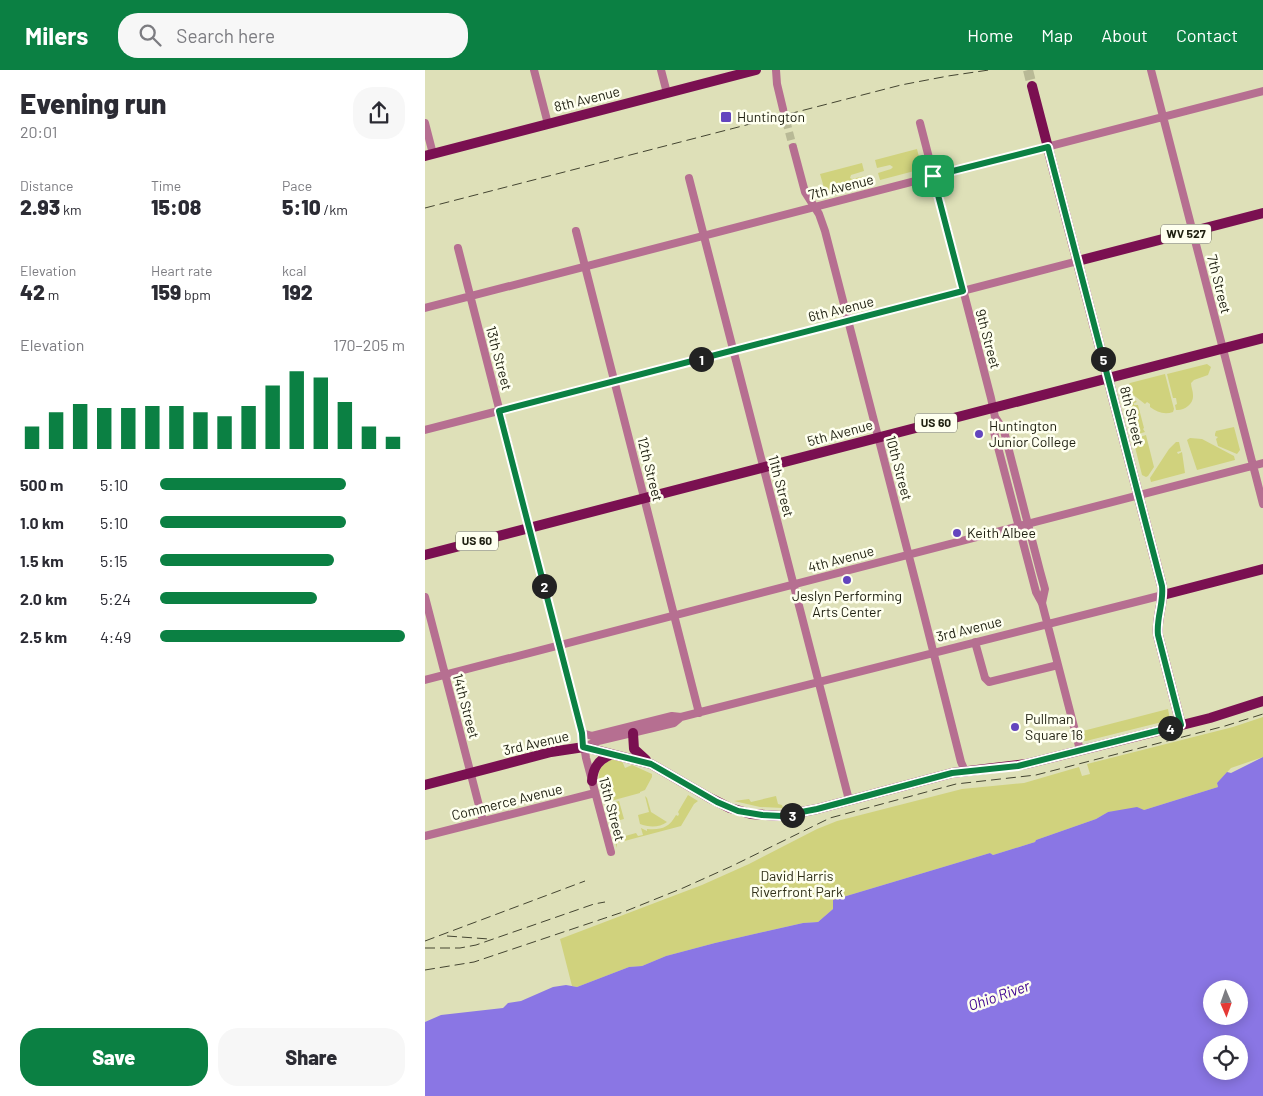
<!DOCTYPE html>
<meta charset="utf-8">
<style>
body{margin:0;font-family:Barlow,sans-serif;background:#f7f7f7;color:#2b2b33;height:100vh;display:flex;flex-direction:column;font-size:19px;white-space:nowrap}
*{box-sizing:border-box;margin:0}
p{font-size:16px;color:#7c7c81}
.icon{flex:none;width:28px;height:28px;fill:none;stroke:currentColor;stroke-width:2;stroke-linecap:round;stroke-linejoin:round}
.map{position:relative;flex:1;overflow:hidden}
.panel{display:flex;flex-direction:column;background:#fff;width:425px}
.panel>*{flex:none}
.needle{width:32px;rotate:178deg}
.fabs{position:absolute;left:778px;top:910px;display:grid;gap:10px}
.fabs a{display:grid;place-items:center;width:45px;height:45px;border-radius:50%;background:#fff;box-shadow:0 2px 12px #0003;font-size:25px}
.pin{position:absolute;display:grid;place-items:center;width:42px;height:42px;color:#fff;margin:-21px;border-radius:10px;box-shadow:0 2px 8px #0006}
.km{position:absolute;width:25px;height:25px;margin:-12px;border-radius:50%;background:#222;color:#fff;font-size:14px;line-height:25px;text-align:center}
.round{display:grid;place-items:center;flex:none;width:52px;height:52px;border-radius:20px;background:#f7f7f7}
.headline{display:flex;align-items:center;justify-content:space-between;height:85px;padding:0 20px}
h1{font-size:28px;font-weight:800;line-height:38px}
.stats{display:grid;grid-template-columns:repeat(3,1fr);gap:8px;height:85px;padding:5px 20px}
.stats div{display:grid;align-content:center}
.stats b{font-size:21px;font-weight:800}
.stats small{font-size:14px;font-weight:400}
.stats p{font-size:14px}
.chart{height:140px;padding:10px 20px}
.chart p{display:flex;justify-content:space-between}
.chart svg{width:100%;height:90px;margin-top:5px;stroke:#0b8043;stroke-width:6}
.cta{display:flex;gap:10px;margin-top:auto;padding:10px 20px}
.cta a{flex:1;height:58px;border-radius:20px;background:#0b8043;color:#fff;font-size:20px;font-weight:800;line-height:58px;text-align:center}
.cta a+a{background:#f7f7f7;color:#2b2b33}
ul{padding:0 20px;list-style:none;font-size:16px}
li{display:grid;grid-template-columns:80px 60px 1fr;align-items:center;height:38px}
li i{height:12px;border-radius:6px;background:#0b8043}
header{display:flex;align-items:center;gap:30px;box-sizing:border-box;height:70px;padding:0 25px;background:#0b8043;color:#fff}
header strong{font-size:24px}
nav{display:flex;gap:28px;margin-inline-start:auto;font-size:18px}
.search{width:350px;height:45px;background:#f7f7f7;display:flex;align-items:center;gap:12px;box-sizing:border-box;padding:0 18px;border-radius:20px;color:#7c7c81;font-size:19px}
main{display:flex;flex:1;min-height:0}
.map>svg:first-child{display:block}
.green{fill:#d0d27d}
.water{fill:#8a76e4;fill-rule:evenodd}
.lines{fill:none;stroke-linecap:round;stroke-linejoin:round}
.minor-tunnel{stroke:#b8b996;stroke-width:8;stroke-dasharray:8 4;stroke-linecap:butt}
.major-tunnel{stroke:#b8b996;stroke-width:10;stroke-dasharray:10 5;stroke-linecap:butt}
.minor{stroke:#b66f91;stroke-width:8}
.major{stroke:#7a1051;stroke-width:10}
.rail{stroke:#444531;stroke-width:1;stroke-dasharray:10 5;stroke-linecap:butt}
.route-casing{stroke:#fff;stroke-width:10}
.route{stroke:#0b8043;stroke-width:6}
.poi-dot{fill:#6345be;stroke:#feffef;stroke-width:2}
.labels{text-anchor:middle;stroke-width:5;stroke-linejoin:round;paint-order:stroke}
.shield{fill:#feffef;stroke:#616253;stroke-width:1}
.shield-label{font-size:12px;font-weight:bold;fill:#1e1f10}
.street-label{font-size:14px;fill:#1e1f10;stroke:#feffef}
.poi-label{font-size:14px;fill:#1e1f10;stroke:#feffef;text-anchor:start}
.park-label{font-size:14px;fill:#31311a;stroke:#feffef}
.water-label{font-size:15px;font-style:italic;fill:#3e0290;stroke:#feffef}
</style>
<header>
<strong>Milers</strong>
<div class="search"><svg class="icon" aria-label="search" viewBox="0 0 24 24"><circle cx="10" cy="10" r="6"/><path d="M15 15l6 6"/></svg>Search here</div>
<nav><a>Home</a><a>Map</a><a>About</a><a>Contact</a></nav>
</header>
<main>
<section class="panel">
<div class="headline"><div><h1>Evening run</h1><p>20:01</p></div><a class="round"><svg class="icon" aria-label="share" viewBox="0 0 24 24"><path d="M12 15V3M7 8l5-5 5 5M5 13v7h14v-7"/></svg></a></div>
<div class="stats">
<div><p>Distance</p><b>2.93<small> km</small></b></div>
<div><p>Time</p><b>15:08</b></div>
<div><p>Pace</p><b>5:10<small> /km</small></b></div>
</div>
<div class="stats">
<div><p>Elevation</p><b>42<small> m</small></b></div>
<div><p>Heart rate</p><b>159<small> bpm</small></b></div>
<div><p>kcal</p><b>192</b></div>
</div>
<div class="chart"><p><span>Elevation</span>170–205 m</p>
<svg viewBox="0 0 160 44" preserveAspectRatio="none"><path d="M5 44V33M15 44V26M25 44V22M35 44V24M45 44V24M55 44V23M65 44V23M75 44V26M85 44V28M95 44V23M105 44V13M115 44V6M125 44V9M135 44V21M145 44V33M155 44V38"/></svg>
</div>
<ul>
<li><b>500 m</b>5:10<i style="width:76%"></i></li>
<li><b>1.0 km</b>5:10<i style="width:76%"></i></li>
<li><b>1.5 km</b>5:15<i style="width:71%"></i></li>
<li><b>2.0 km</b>5:24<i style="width:64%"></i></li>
<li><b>2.5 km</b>4:49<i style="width:100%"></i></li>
</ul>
<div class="cta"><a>Save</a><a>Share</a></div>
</section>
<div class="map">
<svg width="838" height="1026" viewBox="0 0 838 1026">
<rect width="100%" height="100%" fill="#dee0b8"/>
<path class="green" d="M492,79L497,99L455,110L453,103L466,99L468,97L465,95L452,98L450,90Z
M437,93L439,101L426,105L425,108L427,109L440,106L442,114L396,125L395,122L400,121L395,104Z
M782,294L786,297L783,305L769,310L766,313C766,317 768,321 768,325C769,334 759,341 751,340L750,335L752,334L751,328H748L742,304Z
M740,304L749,339L748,342C739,345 732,342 725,337V334L722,332L720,334L702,320V316L705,313Z
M700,322L712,332L709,333V335H713L719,358L718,359L720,362L707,366L697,326Z
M809,357L815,380L812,384L793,376L791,369L793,367L790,366V364L791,361Z
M721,365L729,397L723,406L721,407L717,405L708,369Z
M765,368L777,369L809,386L810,390L772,400L762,370Z
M751,372H754L756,381L752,382L753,384L757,382L760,403L726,412L725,408L744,379Z
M743,639L745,650L661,671L656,670L654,662Z
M838,647V687L806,698L792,713L793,717L719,740L683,742L671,749L611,770L610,772L568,785L565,783L408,830V839L393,852L378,853L290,873L241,886L217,896L204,897L152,917L147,916L135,869L277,815L324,794L392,759L412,751L537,719L599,713L654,697L657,706L665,704L662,694L808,657Z
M188,689L197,691L200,698L207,695L227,704V707L220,720L215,722V723L182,732L179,731C175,713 166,698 188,689Z
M263,725L273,731L269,734L256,756L192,773V778L188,764L191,763L193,768L211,763L213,766L218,765L216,758L222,761V759C236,760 244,758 251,745L253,746L254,744L253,742Z
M220,726L222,728L226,742L242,752C234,758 223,757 215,754L213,745L224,742Z
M351,726L353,734L357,735L358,738L335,737L309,731L324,729L326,732Z
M194,731L199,749L188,752L189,757L186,758L181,737L182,734Z"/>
<path class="water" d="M838,687V1026H0V952L16,945L78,938L83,933L96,931L128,917L141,915L152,917L204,897L217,896L241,886L290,873L378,853L393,852L408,839V830L565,783L568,785L610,772L611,770L671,749L683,742L712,737L719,740L793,717L792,713L802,702L806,703ZM786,919H814V946H786ZM786,974H814V1001H786Z"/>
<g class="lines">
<path class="minor-tunnel" d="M358,39L368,77"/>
<path class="major-tunnel" d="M603,0L607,16"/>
<path class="minor" d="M109,0L123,54
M236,0L242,23
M351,0L352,14L358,39
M726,0L838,434
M0,53L8,84
M495,53L566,328L570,347L569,362L611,522L617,533L655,680
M368,77L380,122L394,144L400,161L496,533L536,692L540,701
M264,108L424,730
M151,161L274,643
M33,178L157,663L161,688L186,782
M0,238L838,21
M570,347L579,361L615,501L620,519L617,533
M0,360L653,191
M0,527L58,751
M550,572L560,608L564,612L633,595
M0,610L838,393
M157,663L167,666L247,646L256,647
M159,677L173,671L249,653L256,647L738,525
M0,766L170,723"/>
<path class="major" d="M607,16L737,516C739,533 731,548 733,565L756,655
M0,86L331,0
M653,191L838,143
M0,485L838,268
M738,525L838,499
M208,663L209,679L221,690
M167,711C168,697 174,689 187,684
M0,715L126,682L159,677L226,694L285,728L305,738L326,744L356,746L392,739L527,703L601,694L785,648L838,631"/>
<path class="rail" d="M0,138L476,15L523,6L564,0
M22,866L64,869
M0,871L160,811
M0,878H35L51,875L169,834L180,832
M0,900L49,892L201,841L258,818L307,796L405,748L531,714L611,705L800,656L838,644"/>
</g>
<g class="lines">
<defs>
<path id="route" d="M623,77L737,516C739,533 731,548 733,565L756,655L593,696L527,703L392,739L356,746L337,745L313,741L292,732L226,694L158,677L157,663L74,341L538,221L508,106Z"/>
</defs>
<use href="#route" class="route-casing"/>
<use href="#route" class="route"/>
</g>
<g class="poi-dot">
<rect x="295" y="41" width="12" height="12" rx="2.5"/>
<circle cx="554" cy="364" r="5"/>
<circle cx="532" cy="463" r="5"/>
<circle cx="422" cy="510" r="5"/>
<circle cx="590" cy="657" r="5"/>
</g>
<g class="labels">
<g class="shield">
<rect x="736" y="154.5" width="50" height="19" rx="4"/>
<rect x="490" y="343.5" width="42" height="19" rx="4"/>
<rect x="31" y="461.5" width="42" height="19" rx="4"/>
</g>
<g class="shield-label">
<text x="761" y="168">WV 527</text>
<text x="511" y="357">US 60</text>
<text x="52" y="475">US 60</text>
</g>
<g class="street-label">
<text transform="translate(162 29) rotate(-14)" y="5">8th Avenue</text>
<text transform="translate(416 117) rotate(-14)" y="5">7th Avenue</text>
<text transform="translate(794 214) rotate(76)" y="5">7th Street</text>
<text transform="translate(416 239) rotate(-14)" y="5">6th Avenue</text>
<text transform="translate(563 269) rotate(75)" y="5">9th Street</text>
<text transform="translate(74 288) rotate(75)" y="5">13th Street</text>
<text transform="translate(707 346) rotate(76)" y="5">8th Street</text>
<text transform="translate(415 363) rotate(-15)" y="5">5th Avenue</text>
<text transform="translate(474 398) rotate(75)" y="5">10th Street</text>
<text transform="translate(225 399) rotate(76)" y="5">12th Street</text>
<text transform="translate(356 416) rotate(75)" y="5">11th Street</text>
<text transform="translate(416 489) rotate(-15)" y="5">4th Avenue</text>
<text transform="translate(544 559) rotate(-14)" y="5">3rd Avenue</text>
<text transform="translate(41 636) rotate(75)" y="5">14th Street</text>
<text transform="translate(111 673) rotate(-13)" y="5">3rd Avenue</text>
<text transform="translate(82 732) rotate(-14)" y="5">Commerce Avenue</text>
<text transform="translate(187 739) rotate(75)" y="5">13th Street</text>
</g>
<g class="poi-label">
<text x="312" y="52">Huntington</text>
<text x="564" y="361">Huntington<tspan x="564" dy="16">Junior College</tspan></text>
<text x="542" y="468">Keith Albee</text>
<text x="422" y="531" text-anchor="middle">Jeslyn Performing<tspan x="422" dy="16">Arts Center</tspan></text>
<text x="600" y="654">Pullman<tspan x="600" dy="16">Square 16</tspan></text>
</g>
<g class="park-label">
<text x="372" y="811">David Harris<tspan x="372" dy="16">Riverfront Park</tspan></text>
</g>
<g class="water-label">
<text transform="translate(574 926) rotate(-19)" y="5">Ohio River</text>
</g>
</g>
</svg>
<div class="fabs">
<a><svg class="needle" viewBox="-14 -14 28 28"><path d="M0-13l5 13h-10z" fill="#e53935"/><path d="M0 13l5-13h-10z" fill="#7c7c81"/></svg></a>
<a><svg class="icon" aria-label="locate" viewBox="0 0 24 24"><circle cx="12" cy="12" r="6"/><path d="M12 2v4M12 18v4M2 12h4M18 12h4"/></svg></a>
</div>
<div class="pin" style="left:508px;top:106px;background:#1e9e55"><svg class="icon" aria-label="arrive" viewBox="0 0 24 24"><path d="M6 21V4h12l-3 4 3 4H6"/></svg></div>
<b class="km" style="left:276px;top:289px">1</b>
<b class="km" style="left:119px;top:516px">2</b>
<b class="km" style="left:367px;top:745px">3</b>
<b class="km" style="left:745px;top:658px">4</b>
<b class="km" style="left:678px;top:289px">5</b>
</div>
</main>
